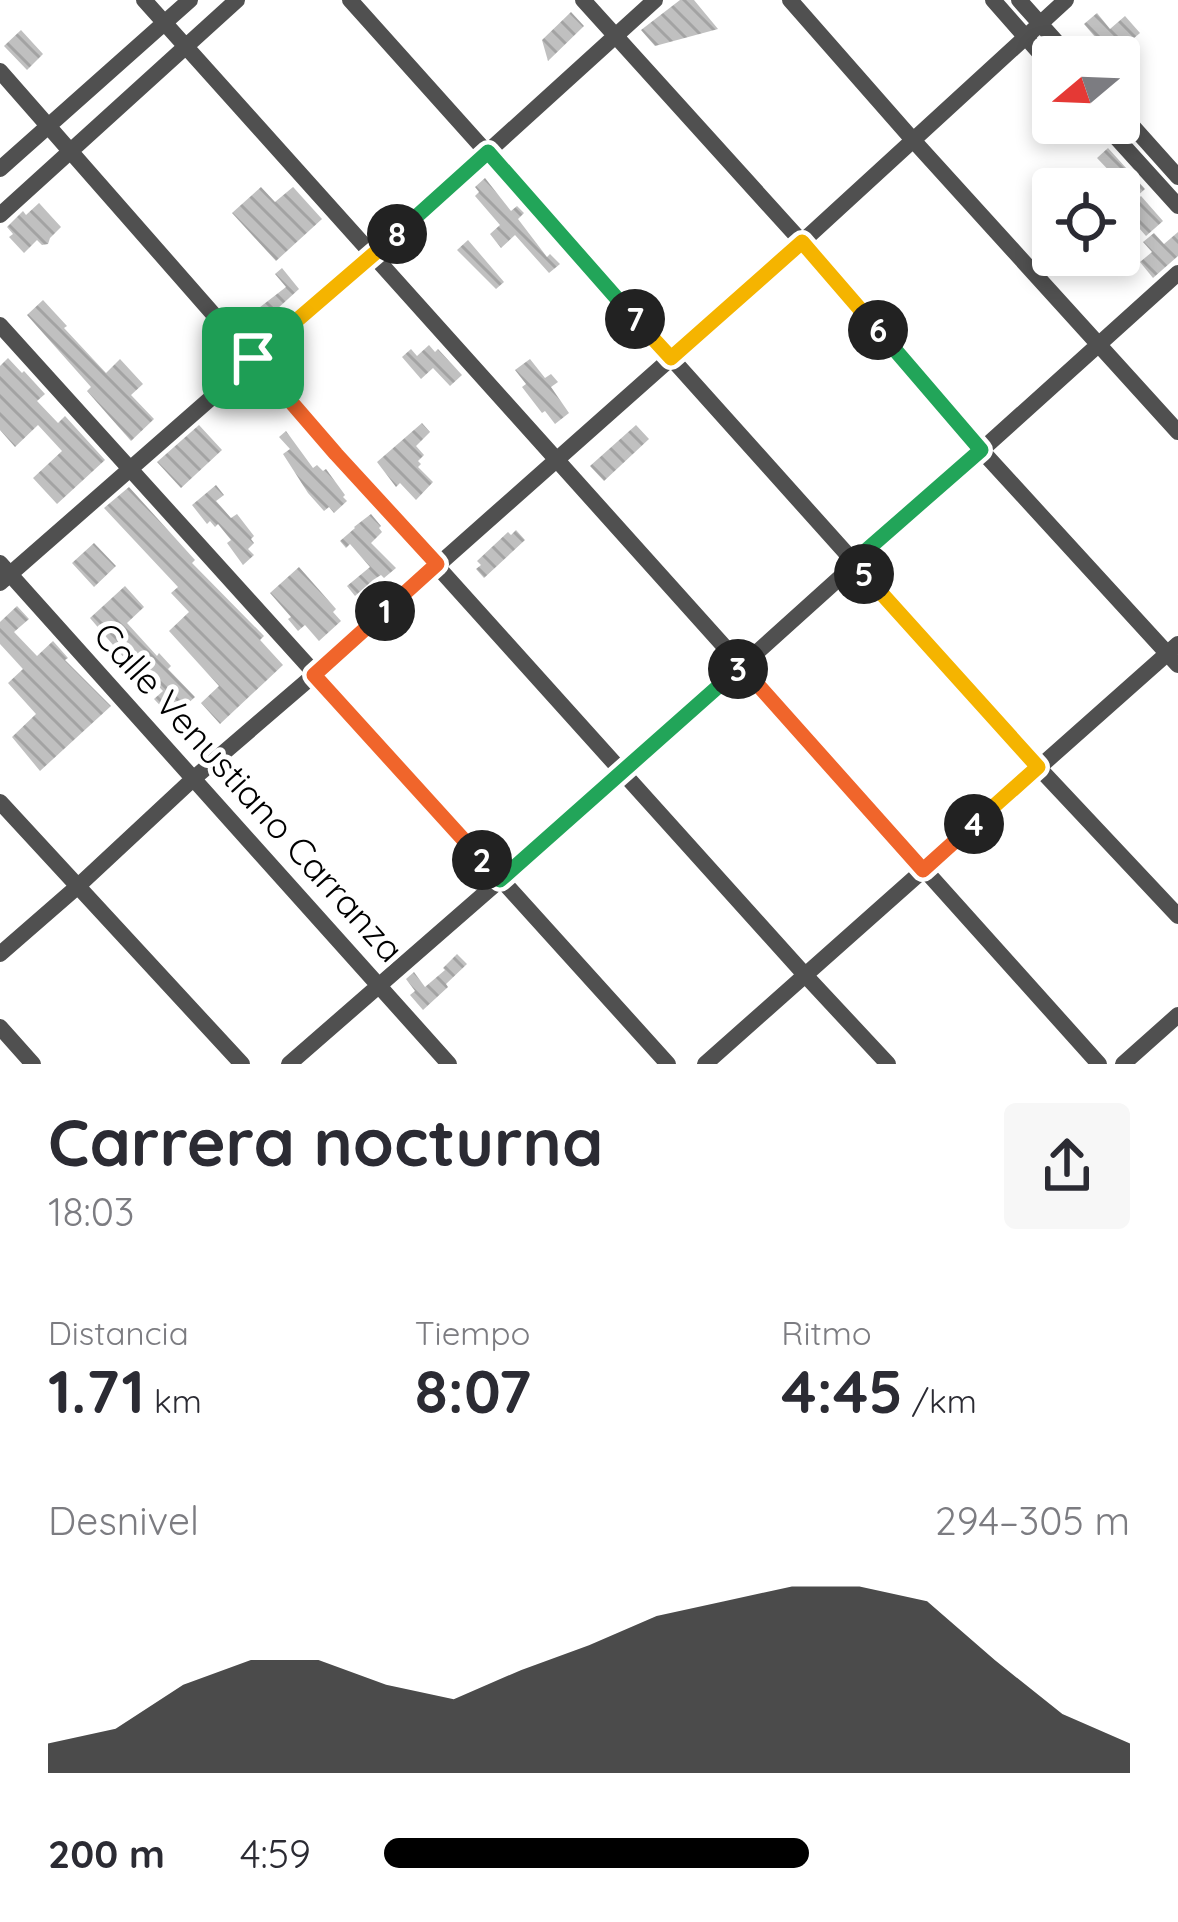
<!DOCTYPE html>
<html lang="es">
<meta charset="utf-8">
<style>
body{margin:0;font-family:Quicksand,sans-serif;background:#f7f7f7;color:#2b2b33;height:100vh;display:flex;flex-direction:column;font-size:45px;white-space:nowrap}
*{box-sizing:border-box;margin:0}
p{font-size:39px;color:#7c7c81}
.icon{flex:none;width:66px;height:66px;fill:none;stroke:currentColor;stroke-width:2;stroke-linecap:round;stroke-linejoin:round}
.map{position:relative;height:1064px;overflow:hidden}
.drawer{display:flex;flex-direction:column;background:#fff;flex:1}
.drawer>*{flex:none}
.needle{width:78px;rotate:251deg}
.controls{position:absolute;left:1032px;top:36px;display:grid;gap:24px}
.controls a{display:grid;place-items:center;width:108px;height:108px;border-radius:12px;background:#fff;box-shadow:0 6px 18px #0003;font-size:60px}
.pin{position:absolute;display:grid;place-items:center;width:102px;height:102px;color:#fff;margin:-51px;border-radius:24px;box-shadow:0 6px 18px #0006}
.km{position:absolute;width:60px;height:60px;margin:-30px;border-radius:50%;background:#222;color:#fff;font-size:33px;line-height:60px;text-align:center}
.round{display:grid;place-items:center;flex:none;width:126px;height:126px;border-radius:12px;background:#f7f7f7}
.overview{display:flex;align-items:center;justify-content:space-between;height:204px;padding:0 48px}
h1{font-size:66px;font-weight:700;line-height:90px}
.stats{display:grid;grid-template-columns:repeat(3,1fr);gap:18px;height:204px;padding:12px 48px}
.stats div{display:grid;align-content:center}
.stats b{font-size:60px;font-weight:700}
.stats small{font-size:33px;font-weight:400}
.stats p{font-size:33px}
.chart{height:336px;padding:24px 48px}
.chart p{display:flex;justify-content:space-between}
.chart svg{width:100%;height:216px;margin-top:12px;fill:#000;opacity:.7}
ul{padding:0 48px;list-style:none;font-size:39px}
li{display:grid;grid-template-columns:192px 144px 1fr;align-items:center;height:90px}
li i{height:30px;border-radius:15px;background:#000}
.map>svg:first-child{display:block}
.building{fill:url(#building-back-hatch)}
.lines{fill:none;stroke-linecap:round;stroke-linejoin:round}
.minor{stroke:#505050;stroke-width:16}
.split-1-casing{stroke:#fff;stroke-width:24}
.split-2-casing{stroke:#fff;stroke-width:24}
.split-3-casing{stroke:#fff;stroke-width:24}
.split-4-casing{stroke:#fff;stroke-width:24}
.split-5-casing{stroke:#fff;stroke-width:24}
.split-6-casing{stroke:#fff;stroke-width:24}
.split-7-casing{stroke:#fff;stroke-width:24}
.split-8-casing{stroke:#fff;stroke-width:24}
.split-9-casing{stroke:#fff;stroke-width:24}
.split-1{stroke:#f0652b;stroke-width:15}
.split-2{stroke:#f0652b;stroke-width:15}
.split-3{stroke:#22a559;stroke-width:15}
.split-4{stroke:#f0652b;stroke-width:15}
.split-5{stroke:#f5b400;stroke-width:15}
.split-6{stroke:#22a559;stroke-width:15}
.split-7{stroke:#f5b400;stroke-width:15}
.split-8{stroke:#22a559;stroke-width:15}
.split-9{stroke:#f5b400;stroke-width:15}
.labels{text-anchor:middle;stroke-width:10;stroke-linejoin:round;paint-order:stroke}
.street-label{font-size:36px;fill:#000;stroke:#fff}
</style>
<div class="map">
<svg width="1178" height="1064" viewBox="0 0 1178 1064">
<defs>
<pattern id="building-back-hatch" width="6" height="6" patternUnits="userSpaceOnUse" patternTransform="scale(3)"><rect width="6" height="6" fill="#c0c0c0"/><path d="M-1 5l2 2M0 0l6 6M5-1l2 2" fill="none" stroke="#a3a3a3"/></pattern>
</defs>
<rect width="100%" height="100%" fill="#fff"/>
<path class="building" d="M680,0H694L718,29L655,46L641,30Z
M571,12L584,26L548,61L542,40Z
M1097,13L1110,29L1125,16L1140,33L1121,49L1110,37L1101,44L1084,24Z
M21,30L43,54L27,70L4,46Z
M1108,148L1145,189L1135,198L1097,158Z
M485,178L511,211L517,206L524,213L518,219L547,257L550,254L560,264L549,273L515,235L501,248L490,234L500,225L475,196L479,192L475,187Z
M261,187L275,202L293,187L322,219L276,261L232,213Z
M1141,196L1163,221L1146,236L1124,211Z
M39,203L61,227L50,238L48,244L42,245L37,240L24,253L9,237L13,234L7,227L23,211L26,215Z
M1178,232V256L1153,278L1140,262L1152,252L1143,242L1154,233L1164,244Z
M468,240L504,282L496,289L457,250Z
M282,268L299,289L255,329L246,318L286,287L275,274Z
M43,300L67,326L64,328L106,373L120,359L143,384L131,395L154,419L131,441L87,391L91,387L27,315Z
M429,345L435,352L438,349L462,375L450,386L433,368L421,379L402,357L411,349L417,356Z
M8,358L22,373L24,371L45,394L37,401L58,423L65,416L105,460L57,504L33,478L62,451L38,425L15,447L0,430V366Z
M530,359L545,378L551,374L558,382L551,387L569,413L555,424L545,411L542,413L522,387L526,384L515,370Z
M422,423L430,432L416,446L424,455L418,461L421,464L418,467L433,482L416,500L400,483L396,487L377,462Z
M199,425L222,450L181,488L157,462Z
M636,425L649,439L604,481L590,466Z
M286,431L313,468L317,465L323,471L326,469L345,495L343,497L347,501L334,513L329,507L324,511L308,493L283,454L290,449L279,437Z
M216,485L224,495L216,501L231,518L237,514L254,536L251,539L254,543L248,549L254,555L243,565L227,543L231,540L218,524L215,527L210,521L207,524L192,505Z
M129,487L195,560L192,563L264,636L260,640L283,665L220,724L201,703L219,686L169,631L189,612L171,593L178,587L104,508Z
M371,514L381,526L379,528L382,532L371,543L396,568L384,578L381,575L373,580L355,596L347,586L370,567L350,544L346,548L340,541L355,528L354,527Z
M516,530L525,540L484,578L476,569L481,565L477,561L508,532L511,535Z
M94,543L116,566L94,587L72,563Z
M299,567L336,609L333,612L341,621L319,641L305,625L298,631L288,619L291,617L270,593Z
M125,586L144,607L127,623L157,656L159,653L171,666L168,669L195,697L172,718L154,699L163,691L135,662L131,666L90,618Z
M17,606L29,619L14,632L37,656L53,641L68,658L65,660L111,706L40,771L12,737L36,714L8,683L23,669L0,644V622Z
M457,954L467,964L446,984L448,987L423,1010L410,995L415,991L406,979L414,972L425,987L445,970L443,968Z"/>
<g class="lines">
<path class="minor" d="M144,0L1099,1064
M350,0L1038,767L1178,916
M583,0L802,242L981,450L1178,665
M790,0L913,140L1178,432
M993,0L1053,68
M1019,0L1070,57
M0,71L336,454L806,976L888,1064
M1119,111L1178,177
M1103,123L1178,206
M0,169L190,0
M0,215L237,0
M0,325L668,1064
M0,563L449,1064
M0,583L372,257L655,0
M0,802L242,1064
M0,954L77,887L193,779L314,675L802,242L1066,0
M0,1027L33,1064
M289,1064L624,772L1178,273
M705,1064L1178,644
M1123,1064L1178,1015"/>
</g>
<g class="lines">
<defs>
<path id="split-1" d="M253,358L336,454L437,564L385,611"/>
<path id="split-2" d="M385,611L314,675L482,860"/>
<path id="split-3" d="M482,860L500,880L738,669"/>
<path id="split-4" d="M738,669L741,666L923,870L974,824"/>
<path id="split-5" d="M864,574L1038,767L974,824"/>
<path id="split-6" d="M864,574L853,562L981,450L878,330"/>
<path id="split-7" d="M635,319L671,358L802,242L878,330"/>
<path id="split-8" d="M397,234L488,152L635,319"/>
<path id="split-9" d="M253,358L397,234"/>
</defs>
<use href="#split-1" class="split-1-casing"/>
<use href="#split-2" class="split-2-casing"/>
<use href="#split-3" class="split-3-casing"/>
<use href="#split-4" class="split-4-casing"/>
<use href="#split-5" class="split-5-casing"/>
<use href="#split-6" class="split-6-casing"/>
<use href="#split-7" class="split-7-casing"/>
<use href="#split-8" class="split-8-casing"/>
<use href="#split-9" class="split-9-casing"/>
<use href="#split-1" class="split-1"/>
<use href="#split-2" class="split-2"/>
<use href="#split-3" class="split-3"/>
<use href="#split-4" class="split-4"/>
<use href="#split-5" class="split-5"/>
<use href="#split-6" class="split-6"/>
<use href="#split-7" class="split-7"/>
<use href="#split-8" class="split-8"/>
<use href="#split-9" class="split-9"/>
</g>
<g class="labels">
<g class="street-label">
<text transform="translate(249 792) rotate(48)" y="13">Calle Venustiano Carranza</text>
</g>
</g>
</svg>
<div class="controls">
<a><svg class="needle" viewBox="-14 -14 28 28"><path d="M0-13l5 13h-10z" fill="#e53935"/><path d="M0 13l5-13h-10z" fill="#7c7c81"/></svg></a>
<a><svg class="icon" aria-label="locate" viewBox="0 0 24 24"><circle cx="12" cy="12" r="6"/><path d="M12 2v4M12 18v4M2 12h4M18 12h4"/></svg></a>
</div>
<div class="pin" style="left:253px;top:358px;background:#1e9e55"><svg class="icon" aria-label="arrive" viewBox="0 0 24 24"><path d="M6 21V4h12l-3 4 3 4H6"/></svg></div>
<b class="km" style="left:385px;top:611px">1</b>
<b class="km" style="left:482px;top:860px">2</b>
<b class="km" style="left:738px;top:669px">3</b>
<b class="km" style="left:974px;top:824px">4</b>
<b class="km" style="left:864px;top:574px">5</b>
<b class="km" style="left:878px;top:330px">6</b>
<b class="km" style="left:635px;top:319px">7</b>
<b class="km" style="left:397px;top:234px">8</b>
</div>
<section class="drawer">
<div class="overview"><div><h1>Carrera nocturna</h1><p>18:03</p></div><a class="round"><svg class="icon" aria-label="share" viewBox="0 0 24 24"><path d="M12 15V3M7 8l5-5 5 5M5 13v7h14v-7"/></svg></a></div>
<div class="stats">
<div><p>Distancia</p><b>1.71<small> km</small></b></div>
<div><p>Tiempo</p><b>8:07</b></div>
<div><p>Ritmo</p><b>4:45<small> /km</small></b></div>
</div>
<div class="chart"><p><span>Desnivel</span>294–305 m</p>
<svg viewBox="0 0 160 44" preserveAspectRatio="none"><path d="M0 44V38L10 35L20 26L30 21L40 21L50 26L60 29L70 23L80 18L90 12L100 9L110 6L120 6L130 9L140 21L150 32L160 38V44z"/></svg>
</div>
<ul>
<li><b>200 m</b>4:59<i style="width:57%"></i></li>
</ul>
</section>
